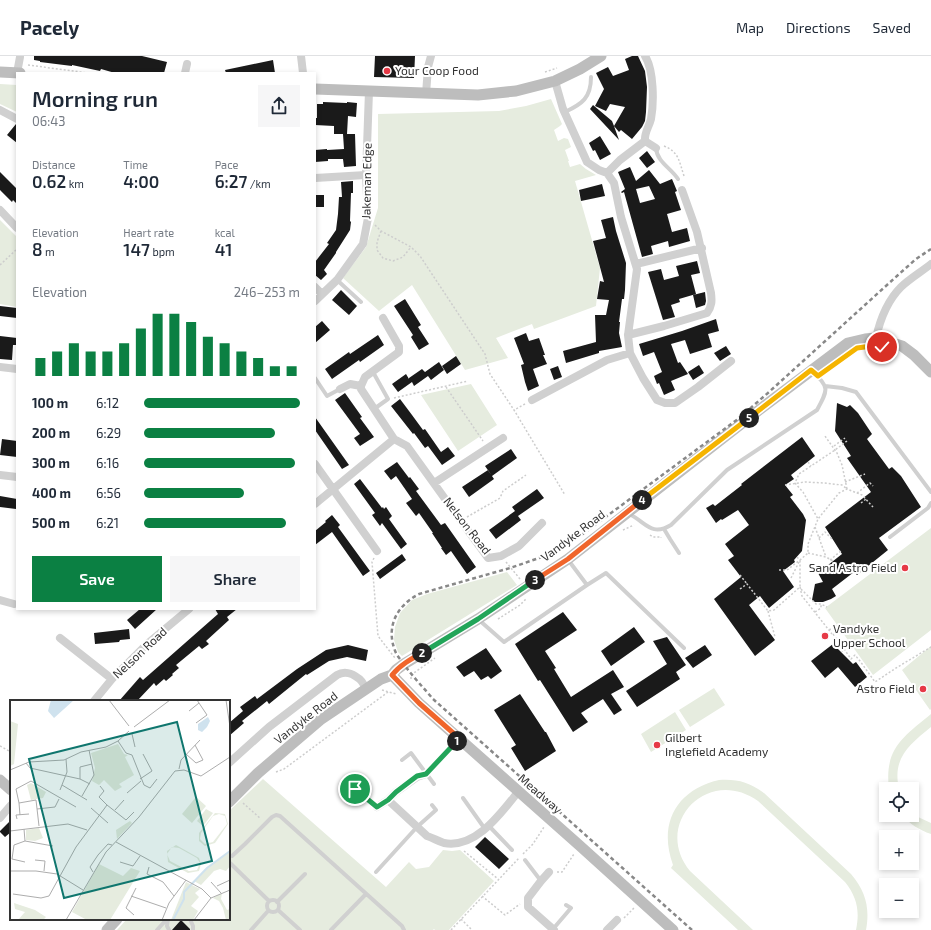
<!DOCTYPE html>
<meta charset="utf-8">
<style>
body{margin:0;font-family:"Exo 2",sans-serif;background:#f6f6f7;color:#1f2937;height:100vh;display:flex;flex-direction:column;font-size:15px;white-space:nowrap}
*{box-sizing:border-box;margin:0}
p{font-size:13px;color:#747a83}
.icon{flex:none;width:22px;height:22px;fill:none;stroke:currentColor;stroke-width:2;stroke-linecap:round;stroke-linejoin:round}
.map{position:relative;flex:1;overflow:hidden}
.drawer{position:absolute;left:16px;top:16px;width:300px;height:538px;display:flex;flex-direction:column;background:#fff;border-radius:0px;box-shadow:0 2px 6px #0003}
.drawer>*{flex:none}
.buttons{position:absolute;left:879px;top:726px;display:grid;gap:8px}
.buttons a{display:grid;place-items:center;width:40px;height:40px;border-radius:0px;background:#fff;box-shadow:0 2px 6px #0003;font-size:20px}
.pin{position:absolute;display:grid;place-items:center;width:34px;height:34px;color:#fff;margin:-17px;border:2px solid #fff;border-radius:50%;box-shadow:0 1px 4px #0007}
.km{position:absolute;width:20px;height:20px;margin:-10px;border-radius:50%;background:#222;color:#fff;font-size:11px;line-height:20px;text-align:center}
.round{display:grid;place-items:center;flex:none;width:42px;height:42px;border-radius:0px;background:#f6f6f7}
.overview{display:flex;align-items:center;justify-content:space-between;height:68px;padding:0 16px}
h1{font-size:22px;font-weight:600;line-height:30px}
.figures{display:grid;grid-template-columns:repeat(3,1fr);gap:6px;height:68px;padding:4px 16px}
.figures div{display:grid;align-content:center}
.figures b{font-size:17px;font-weight:600}
.figures small{font-size:11px;font-weight:400}
.figures p{font-size:11px}
.chart{height:112px;padding:8px 16px}
.chart p{display:flex;justify-content:space-between}
.chart svg{width:100%;height:72px;margin-top:4px;stroke:#0b8043;stroke-width:6}
.button{display:flex;gap:8px;margin-top:auto;padding:8px 16px}
.button a{flex:1;height:46px;border-radius:0px;background:#0b8043;color:#fff;font-size:16px;font-weight:600;line-height:46px;text-align:center}
.button a+a{background:#f6f6f7;color:#1f2937}
ul{padding:0 16px;list-style:none;font-size:13px}
li{display:grid;grid-template-columns:64px 48px 1fr;align-items:center;height:30px}
li i{height:10px;border-radius:5px;background:#0b8043}
header{display:flex;align-items:center;gap:24px;box-sizing:border-box;height:56px;padding:0 20px;background:#fff;border-bottom:1px solid #e0e1e3}
header strong{font-size:19px}
nav{display:flex;gap:22px;margin-inline-start:auto;font-size:14px}
.map>svg:first-child{display:block}
.green{fill:#e6ecdf}
.building{fill:#1a1a1a;fill-rule:evenodd}
.lines{fill:none;stroke-linecap:round;stroke-linejoin:round}
.path{stroke:#cdcdcd;stroke-width:1.5;stroke-dasharray:2 2;stroke-linecap:butt}
.lane{stroke:#d0d0d0;stroke-width:4}
.street{stroke:#d0d0d0;stroke-width:8}
.secondary{stroke:#bdbdbd;stroke-width:11}
.rail{stroke:#888;stroke-width:2.5;stroke-dasharray:4 3;stroke-linecap:butt}
.split-1-casing{stroke:#fff;stroke-width:8}
.split-2-casing{stroke:#fff;stroke-width:8}
.split-3-casing{stroke:#fff;stroke-width:8}
.split-4-casing{stroke:#fff;stroke-width:8}
.split-5-casing{stroke:#fff;stroke-width:8}
.split-6-casing{stroke:#fff;stroke-width:8}
.split-1{stroke:#22a559;stroke-width:5}
.split-2{stroke:#f0652b;stroke-width:5}
.split-3{stroke:#22a559;stroke-width:5}
.split-4{stroke:#f0652b;stroke-width:5}
.split-5{stroke:#f5b400;stroke-width:5}
.split-6{stroke:#f5b400;stroke-width:5}
.poi-dot{fill:#e63946;stroke:#fff;stroke-width:1.5}
.labels{text-anchor:middle;stroke-width:4;stroke-linejoin:round;paint-order:stroke}
.poi-label{font-size:12px;fill:#333;stroke:#fff;text-anchor:start}
.street-label{font-size:12px;fill:#333;stroke:#fff}
.inset-river{fill:none;stroke:#cfe2ee;stroke-width:2}
.inset-road{fill:none;stroke:#adadad;stroke-width:1}
.view{fill:#0f766e;fill-opacity:0.15;stroke:#0f766e;stroke-width:2}
.inset-edge{fill:none;stroke:#333;stroke-width:2}
</style>
<header>
<strong>Pacely</strong>
<nav><a>Map</a><a>Directions</a><a>Saved</a></nav>
</header>
<div class="map">
<svg width="931" height="874" viewBox="0 0 931 874">
<rect width="100%" height="100%" fill="#fff"/>
<path class="green" d="M0,28L17,29V56L0,48Z
M551,43L562,68L560,70L554,74L558,85L564,82L568,83L571,91L565,94L569,105H568L570,111L580,108L586,113L596,119L575,125L600,212L596,250L534,273L532,268L496,282L508,302L465,314L412,229L379,255L343,222L366,191L378,152V58L499,55L526,50Z
M0,164L17,181V251L0,248Z
M471,328L497,369L458,395L421,339Z
M931,472V574L873,619L825,552Z
M507,516L517,529L402,600L398,596L394,584L395,571L400,557L412,544L427,538Z
M931,590V653L930,654L902,614Z
M714,632L725,649L690,671L679,654Z
M675,656L686,674L651,696L641,678Z
M931,658V671C909,689 892,702 899,733H889C884,693 903,681 931,658Z
M263,723L386,831L409,806L416,813L429,811L443,794L452,795L460,794L494,825L449,874H435L434,873L433,874H117L127,863H229V755Z
M719,724C738,723 748,726 764,737L851,818C866,836 870,852 866,874H856C860,855 857,841 845,826L758,745C707,709 652,769 690,815L753,874H738L671,812L673,809C658,768 676,734 719,724Z
M912,755L918,761L931,767V778C919,774 910,768 902,759H912Z"/>
<path class="building" d="M34,0H142L167,6L164,17H115L101,13L100,15L72,9V10L40,6V5L34,4Z
M375,0H415L414,22L374,21Z
M632,0H638L645,15L647,31L646,56L645,65L642,71L632,83L621,74L619,76L614,70L619,84L590,53L593,49L612,65L614,70L625,51L610,48L606,55L595,50L604,33L596,17L608,11L613,20L629,14L625,3Z
M273,4L275,17H226L225,14Z
M323,46L347,47V46L357,47L356,61L348,60L347,78H355L356,110L344,111L343,103H328V105L315,106V94L327,93V94L344,93L343,78H334V70L315,69V62H317V48H323Z
M16,68H17V87L7,79Z
M600,80L611,98L600,104L595,94L593,95L589,87Z
M647,95L655,106L647,112L639,102Z
M630,111L636,125L649,114L660,128L672,123L677,135L675,136L681,154L667,158L672,176L687,172L690,185L669,191L668,185L651,190L653,198L642,201L624,136L622,137L621,136L625,133L618,116ZM649,130L655,143L640,147L636,133Z
M0,116L17,133V148L13,144L12,146L0,134Z
M353,125V137H351L350,165L351,166L350,174L336,196V197L324,214L327,218L321,224L315,219V206L329,188L327,187L336,174L338,158L339,141H342L341,126Z
M602,128L605,140L581,145L579,134Z
M315,139H324V151H315Z
M613,161L616,175L626,207L625,234L624,243H622L619,266H620L619,277L622,291L599,295V297L566,307L563,295L596,286L595,259H606L609,244L597,243L600,225L604,226L593,185L606,182L601,164Z
M697,205L700,217L691,219L696,238L679,243L680,246L671,249L675,261L663,264L648,216L661,213L664,224L679,220L676,210Z
M341,234L357,250L349,259L332,244Z
M705,236L706,245L705,249L696,252L693,239Z
M405,243L421,269L418,271L429,288L419,294L411,281L413,279L394,250Z
M0,250L17,252V262L0,260Z
M716,263L719,275L708,278L712,291L690,298L685,284L671,288L678,307L680,306L688,318L671,325L675,334L664,339L659,327L657,328L654,320L662,316L654,296L643,300L639,288L682,275Z
M322,265L330,274L315,287V271Z
M526,277L529,285L539,282L545,299H543L547,308L533,313L539,330L528,335L525,326L521,309L524,308L514,282Z
M378,279L384,289L360,306L359,304L332,323L325,313L349,296L350,298Z
M0,280L17,282V289H13L12,304L0,303Z
M726,290L731,298L720,305L714,297Z
M456,300L461,308L447,318L442,310Z
M439,306L444,314L431,324L428,320L414,330L412,326L398,336L392,328L406,318L409,323V322L422,313L425,316Z
M699,309L704,317L693,324L688,316Z
M558,310L562,321L554,324L550,313Z
M345,337L362,361L360,362L374,381L360,390L354,382L360,378L335,344Z
M400,343L412,359L423,374L425,373L441,396L448,391L455,400L442,409L428,390L425,392L414,377L413,378L391,350Z
M837,347L847,351L850,349L858,357L872,378L867,383L889,413L892,411L901,420L921,451L879,482L888,494L857,519L854,516L832,533L836,540L831,543L823,546H815L812,544L815,528L823,526L818,517L842,498L825,471L871,436L847,402L851,400L835,375Z
M315,361L349,409L342,413L315,374Z
M802,381L815,400L791,419L794,423L785,429L793,439L790,441L803,458L806,464L802,495L794,504L795,506L783,515L794,531L769,552L760,540L749,549L775,584L755,600L714,543L741,521L728,504L734,500L725,488L749,469L738,454L722,464L721,463L716,467L706,452L713,448L715,450L742,429L741,428Z
M2,383L17,385V401L0,399Z
M511,393L517,402L492,420L485,410Z
M397,406L409,422L410,421L419,433L416,435L441,469L445,467L476,511L467,518L451,495L446,499L441,492H442L432,477H433L419,457L416,460L406,447L412,443L396,420L391,424L384,415Z
M488,414L494,423L469,441L462,431Z
M360,423L382,452L383,451L384,453L386,451L392,460L389,463L407,488L401,493L382,467L380,470L372,459L375,457L354,428Z
M537,433L544,442L518,460L521,464L496,483L489,474L515,455L512,451Z
M0,440L17,443L16,453L0,451Z
M332,459L340,469L338,471L370,515L363,520L332,476L315,489V475L326,466L325,465Z
M402,498L406,504L380,523L376,517Z
M140,553H157L135,573L127,564Z
M215,553H237L227,561L229,564L206,585L209,588L202,593L199,590L176,609L179,612L172,618L173,619L166,625L164,623L156,630L154,627L137,645H119L140,621L143,624L218,558Z
M563,556L577,574L545,595L556,612L554,613L571,641L613,614L624,631L611,638L622,654L614,659L603,643L581,657L588,666L573,676L540,624L538,625L515,588Z
M634,571L645,586L611,610L601,595Z
M129,573L130,583L120,584L119,586L95,588L94,577Z
M667,581L686,609L676,616L680,623L637,651L626,635L667,608L653,585Z
M833,588L853,608L856,606L867,621L855,631L838,611L825,622L811,605Z
M348,589L368,594L366,605L347,601L329,605L307,619L306,618L269,648L267,645L242,665L244,667L229,680V667L243,655L240,651L255,640L257,643L297,613L326,594Z
M705,589L712,599L693,612L685,602Z
M486,592L502,615L491,623L488,620L481,624L474,615L464,621L456,611Z
M520,638L545,676H546L556,695L525,715L511,692L516,689L494,654Z
M11,764V776L5,781L0,776V775Z
M485,781L509,803L499,813L475,791Z
M181,864L190,873V874H172Z"/>
<g class="lines">
<path class="path" d="M28,9L88,17
M545,16L557,12
M664,90C679,96 679,105 684,120
M375,169L381,175L411,191L420,200L485,298L490,318L514,354
M381,175L377,186V194L383,202L393,205L403,201L411,191
M0,209L17,193
M446,331L483,385
M394,342L468,325
M525,348L514,354L565,439
M847,385L835,394L799,418L795,427L803,436L818,463L839,437L847,433L862,439L873,451
M834,390L845,382
M808,406L811,410
M845,426L865,418
M785,429L805,426L824,427L842,429L847,433L842,409L837,397L825,380
M857,437L870,427L873,430
M861,447L866,443
M467,461L500,442L503,435L526,419
M815,471L826,501
M623,474L634,469
M650,479L653,481H661V482
M819,482L825,476L832,483
M808,497L826,501L833,505
M797,501L800,504L808,497V488L818,463
M374,502L372,506L378,580L395,602
M830,504L841,495
M506,506L520,523
M779,514H787L800,504
M740,519L747,528
M791,522L799,506
M800,531L802,540L832,578
M740,533L747,528L768,555L774,554L800,531V504
M801,533L816,548H821L827,551
M768,555L775,581
M815,556L821,552V548
M498,563L520,549L526,543
M829,574L838,569
M833,578L844,593L841,596
M844,593L851,603L855,599L860,605L875,626L896,612L931,591
M411,623V619L435,602
M382,634L396,638
M0,690L11,696
M432,712L453,690
M276,716L284,713L388,636
M243,747L261,763
M464,795L498,823
M523,798L533,788L544,771
M557,816H562L574,798
M482,840L505,859L520,848
M624,862L634,852
M461,863L472,874
M451,874L519,802"/>
<path class="lane" d="M565,56C582,48 591,42 591,21
M656,92C657,106 671,112 678,123
M337,224L361,246
M373,316L388,343L374,353
M315,322L327,340L340,333
M825,330L842,332L856,336L931,436
M629,458C646,466 651,481 671,469L727,414L817,354C828,334 830,331 812,315
M664,473L670,483L679,497
M890,481L928,452L931,447
M569,505L587,529L606,517L684,592
M479,564L504,586L587,529
M402,704L411,697L434,728
M361,728L355,733L377,751
M463,742L485,773
M489,770L512,794
M232,800L245,788L272,761L276,759L280,760L402,870L404,874
M525,804L541,825
M230,807L269,845
M376,816L417,771L436,754L432,749
M267 850a6 6 0 1 1 12 0a6 6 0 1 1-12 0Z
M277,846L305,818
M278,854L300,874
M168,863L167,870L169,874
M190,863L193,870V874
M553,873L571,852L566,849
M157,874L167,863
M251,874L268,855
M331,874L366,838"/>
<path class="street" d="M301,0L303,17
M17,17L20,1
M185,17L187,8
M555,25L563,53L587,106L599,114L607,117L614,127L621,161L637,213L628,279L630,297L643,322L657,344L665,347H675L698,331L731,305
M426,38L428,11L431,0
M0,54L17,63
M645,85C644,77 649,71 651,63C654,47 654,14 645,0
M607,117L620,104L645,85L656,92
M315,122L366,119
M0,154L17,172
M636,208L702,192
M315,231L322,238
M315,245L337,224L363,188L368,162L366,119L369,35
M383,262L399,290V296L365,321L361,330V333L394,383L407,390L461,465L488,502L501,500L519,490L542,467
M628,279L664,270L707,257C712,250 712,245 711,237L697,176L682,134
M876,282C880,264 887,245 901,231C909,223 921,216 931,208
M0,311L17,313
M340,333L350,328L361,330
M532,344L607,304L630,297
M315,408L377,495
M0,419L17,421
M434,427L503,382
M315,448L394,383
M0,544L14,548
M60,582L112,623
M94,645L112,623L147,588L189,553
M229,707L269,671L337,619C344,615 352,617 358,622C362,624 364,629 366,633
M388,744L427,780C433,782 438,785 444,787C476,793 501,757 518,736
M377,751L388,744L396,736L417,721L426,718
M0,762L11,749
M549,816L541,825L528,842V851L554,874
M607,874L617,864"/>
<path class="secondary" d="M0,16L20,17
M315,33L478,39L516,35L555,25L580,13L601,0
M392,619L419,647L579,789L673,874
M0,724L11,734
M229,746L258,717L320,664L381,623L392,619L396,614L404,608L478,563L568,503L759,354L848,287L865,283L876,282L902,290L914,299L931,316
M107,874L117,863"/>
<path class="rail" d="M692,874L433,643C423,631 412,620 403,607C401,604 398,601 396,597C385,572 396,550 419,538L510,512L542,501L580,480L738,363L769,336L898,219L916,203L931,193"/>
</g>
<g class="lines">
<defs>
<path id="split-1" d="M355,733L377,751L388,744L396,736L417,720L426,718L457,685"/>
<path id="split-2" d="M422,597C411,603 400,609 392,619L419,647L460,683L457,685"/>
<path id="split-3" d="M422,597L478,563L535,524"/>
<path id="split-4" d="M535,524L568,503L642,444"/>
<path id="split-5" d="M642,444L749,362"/>
<path id="split-6" d="M749,362L811,314L818,320L857,292L872,290L882,291"/>
</defs>
<use href="#split-1" class="split-1-casing"/>
<use href="#split-2" class="split-2-casing"/>
<use href="#split-3" class="split-3-casing"/>
<use href="#split-4" class="split-4-casing"/>
<use href="#split-5" class="split-5-casing"/>
<use href="#split-6" class="split-6-casing"/>
<use href="#split-1" class="split-1"/>
<use href="#split-2" class="split-2"/>
<use href="#split-3" class="split-3"/>
<use href="#split-4" class="split-4"/>
<use href="#split-5" class="split-5"/>
<use href="#split-6" class="split-6"/>
</g>
<g class="poi-dot">
<circle cx="387" cy="15" r="4"/>
<circle cx="905" cy="512" r="4"/>
<circle cx="825" cy="580" r="4"/>
<circle cx="923" cy="633" r="4"/>
<circle cx="657" cy="689" r="4"/>
</g>
<g class="labels">
<g class="poi-label">
<text x="395" y="19">Your Coop Food</text>
<text x="897" y="516" text-anchor="end">Sand Astro Field</text>
<text x="833" y="577">Vandyke<tspan x="833" dy="14">Upper School</tspan></text>
<text x="915" y="637" text-anchor="end">Astro Field</text>
<text x="665" y="686">Gilbert<tspan x="665" dy="14">Inglefield Academy</tspan></text>
</g>
<g class="street-label">
<text transform="translate(367 125) rotate(-89)" y="4">Jakeman Edge</text>
<text transform="translate(467 470) rotate(52)" y="4">Nelson Road</text>
<text transform="translate(573 480) rotate(-37)" y="4">Vandyke Road</text>
<text transform="translate(140 597) rotate(-43)" y="4">Nelson Road</text>
<text transform="translate(306 662) rotate(-38)" y="4">Vandyke Road</text>
<text transform="translate(540 738) rotate(41)" y="4">Meadway</text>
</g>
</g>
<g transform="translate(10 644)">
<rect width="220" height="220" fill="#fff"/>
<path d="M0,21L8,24L4,64L0,66ZM108,44L114,54L118,55L115,57L124,75L109,84L112,87L105,91L94,80L89,85L82,81L85,68L81,53ZM21,83L36,92L33,98L21,100L17,85ZM186,97L196,106L182,123L172,114ZM196,109L203,113L193,126L187,121ZM205,113L215,114L218,124L205,143L195,146L189,141V133ZM209,114L215,116L217,124L203,142L195,144L190,139L191,133L203,116ZM120,121L122,123L107,139L106,130ZM29,128L33,138L25,141L16,140V130ZM166,145L189,158L191,164L189,171L178,173L158,162L157,151ZM162,147L169,148L187,158L190,163L187,170L179,171L160,161L157,154ZM220,151V166L216,171L210,169L204,171L191,185L184,181L197,168ZM89,164L113,176L121,168L130,171L100,220H77L62,212ZM176,182L190,189L185,193L189,197L181,206L188,211L183,220H161ZM212,193L211,199L217,210L220,209V220H216L213,208L209,201L203,198ZM4,203L25,210L36,217L33,220H8L15,212L5,209Z" fill="#e6ecdf" fill-rule="evenodd"/>
<path d="M41,0H64L44,18L38,11ZM198,17L200,21L197,27L192,32L188,30V24Z" fill="#cfe2ee"/>
<path class="inset-river" d="M163,220L174,199V192L197,168L220,151"/>
<path class="inset-road" d="M99,0L119,26M216,0L220,27M179,11L189,3M186,23L197,15L187,0M124,27L160,0M122,34L125,47M108,41L116,53L122,55L134,85L140,88L147,79M176,54L186,63L193,60L185,45M16,63L20,68L70,79L80,84M169,69L171,60L190,40M0,70L19,62L54,60L71,52L96,47L108,41L119,31M70,79V67L82,64M130,79L142,71L133,54M52,85L77,100M90,86L94,91L89,97L97,105L116,120L124,112M50,90L57,72L56,59M117,93L131,81M72,96L84,75L79,50M9,103L6,89L21,81L66,107M81,108L98,123M27,109L45,107L49,99M105,110L114,100M10,115L9,103L26,100L29,126M7,119L6,115L19,114M14,129L15,141L4,145L2,159L15,162M0,131L58,124L77,130M15,141L43,146M106,142L192,189L201,198M25,160L35,161L34,171M110,162L123,166L130,156M139,167L137,174L153,182L164,196M0,171H26L47,174L73,190M83,172L80,167L88,155L98,144L102,145M201,182L211,193M207,186L220,180M3,194L31,198L39,196L66,147L97,105M121,196L156,208M124,215L116,208L126,188M56,220L96,152L129,117L165,71L174,70L191,76L220,57M152,220L159,203L176,180M184,220L201,198L220,190"/>
<path class="view" d="M167,22L202,161L54,198L19,59Z"/>
<rect width="220" height="220" class="inset-edge"/>
</g>
</svg>
<div class="buttons">
<a><svg class="icon" aria-label="locate" viewBox="0 0 24 24"><circle cx="12" cy="12" r="6"/><path d="M12 2v4M12 18v4M2 12h4M18 12h4"/></svg></a>
<a>+</a>
<a>−</a>
</div>
<div class="pin" style="left:355px;top:733px;background:#1e9e55"><svg class="icon" aria-label="arrive" viewBox="0 0 24 24"><path d="M6 21V4h12l-3 4 3 4H6"/></svg></div>
<div class="pin" style="left:882px;top:291px;background:#d93025"><svg class="icon" aria-label="check" viewBox="0 0 24 24"><path d="M5 12l5 5 9-10"/></svg></div>
<b class="km" style="left:457px;top:685px">1</b>
<b class="km" style="left:422px;top:597px">2</b>
<b class="km" style="left:535px;top:524px">3</b>
<b class="km" style="left:642px;top:444px">4</b>
<b class="km" style="left:749px;top:362px">5</b>
<section class="drawer">
<div class="overview"><div><h1>Morning run</h1><p>06:43</p></div><a class="round"><svg class="icon" aria-label="share" viewBox="0 0 24 24"><path d="M12 15V3M7 8l5-5 5 5M5 13v7h14v-7"/></svg></a></div>
<div class="figures">
<div><p>Distance</p><b>0.62<small> km</small></b></div>
<div><p>Time</p><b>4:00</b></div>
<div><p>Pace</p><b>6:27<small> /km</small></b></div>
</div>
<div class="figures">
<div><p>Elevation</p><b>8<small> m</small></b></div>
<div><p>Heart rate</p><b>147<small> bpm</small></b></div>
<div><p>kcal</p><b>41</b></div>
</div>
<div class="chart"><p><span>Elevation</span>246–253 m</p>
<svg viewBox="0 0 160 44" preserveAspectRatio="none"><path d="M5 44V33M15 44V29M25 44V24M35 44V29M45 44V29M55 44V24M65 44V15M75 44V6M85 44V6M95 44V11M105 44V20M115 44V24M125 44V29M135 44V33M145 44V38M155 44V38"/></svg>
</div>
<ul>
<li><b>100 m</b>6:12<i style="width:100%"></i></li>
<li><b>200 m</b>6:29<i style="width:84%"></i></li>
<li><b>300 m</b>6:16<i style="width:97%"></i></li>
<li><b>400 m</b>6:56<i style="width:64%"></i></li>
<li><b>500 m</b>6:21<i style="width:91%"></i></li>
</ul>
<div class="button"><a>Save</a><a>Share</a></div>
</section>
</div>
